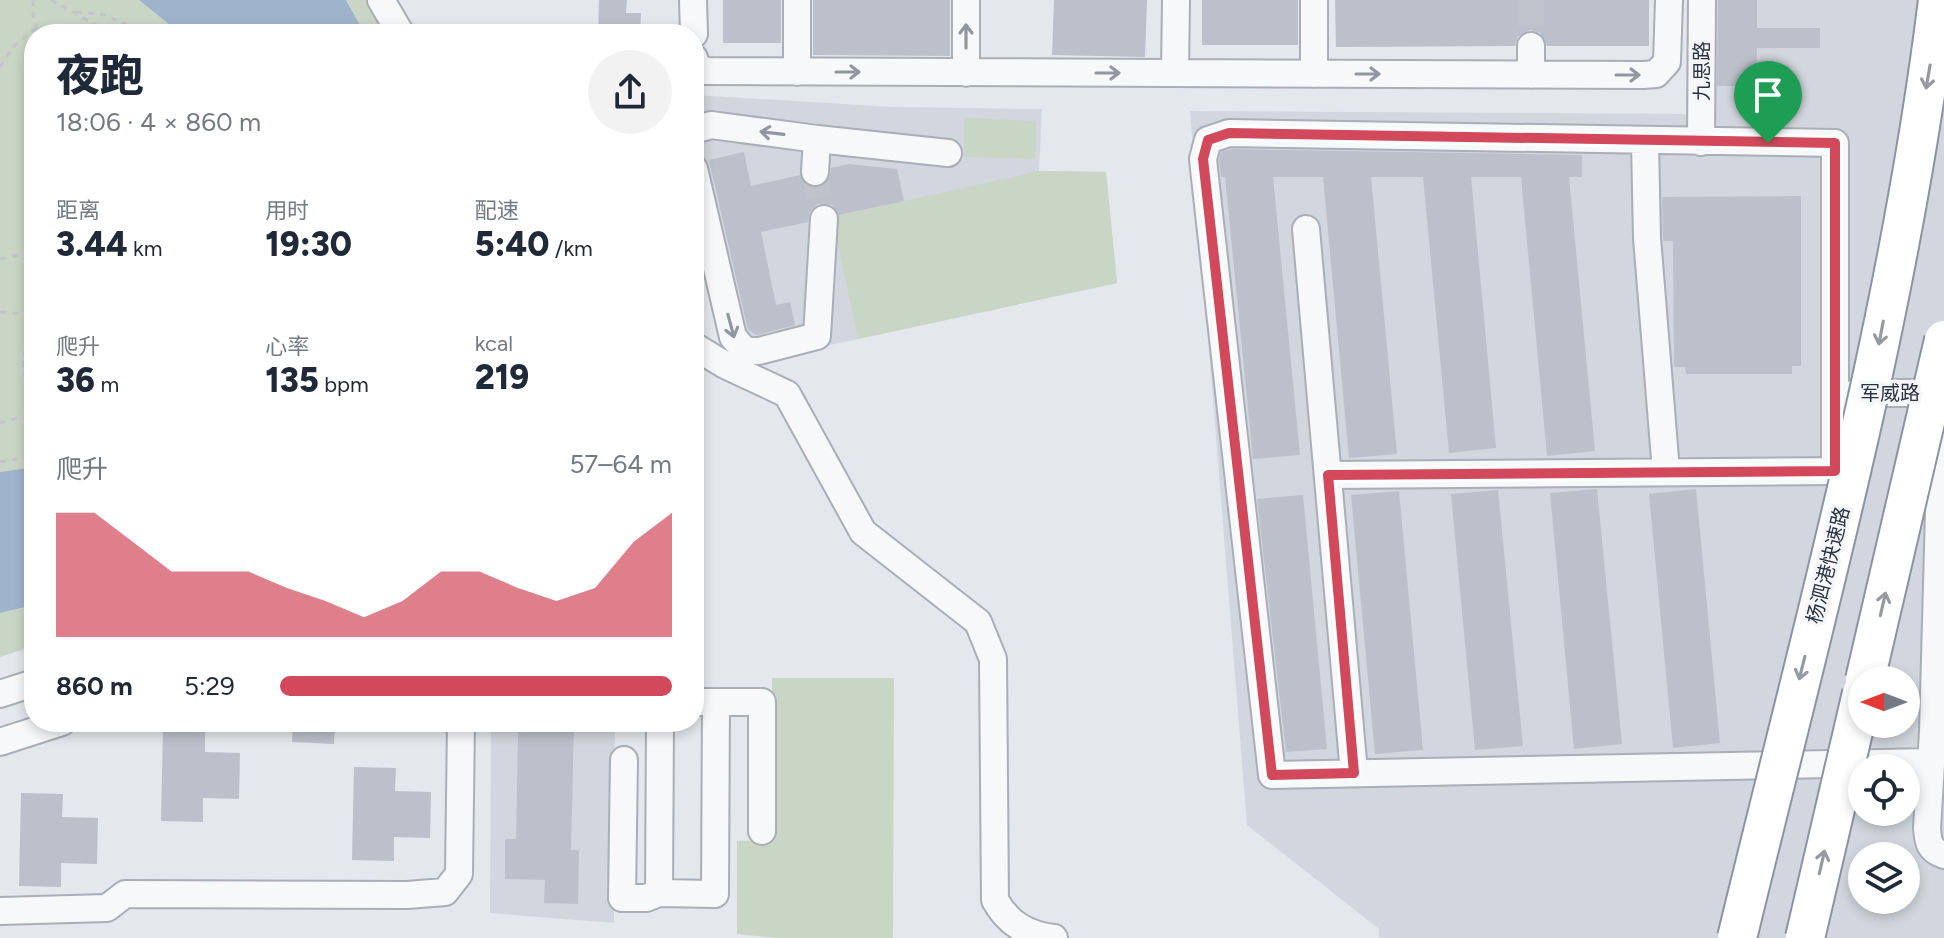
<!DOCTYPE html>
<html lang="zh">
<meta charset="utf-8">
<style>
body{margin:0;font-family:Figtree,"Noto Sans SC",sans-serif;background:#f2f2f3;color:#1f2937;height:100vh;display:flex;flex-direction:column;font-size:30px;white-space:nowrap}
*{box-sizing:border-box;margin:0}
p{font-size:26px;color:#747a83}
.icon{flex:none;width:44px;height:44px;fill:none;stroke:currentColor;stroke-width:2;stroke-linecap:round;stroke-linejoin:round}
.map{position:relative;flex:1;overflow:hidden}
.sheet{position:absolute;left:24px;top:24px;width:680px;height:708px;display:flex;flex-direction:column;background:#fff;border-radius:32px;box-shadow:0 4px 12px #0003}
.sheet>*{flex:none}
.needle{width:52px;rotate:270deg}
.buttons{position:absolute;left:1848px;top:666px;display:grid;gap:16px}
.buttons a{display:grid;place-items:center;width:72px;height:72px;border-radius:50%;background:#fff;box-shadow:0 4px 12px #0003;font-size:40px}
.pin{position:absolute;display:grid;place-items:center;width:68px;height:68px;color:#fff;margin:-82px -34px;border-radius:50% 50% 50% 0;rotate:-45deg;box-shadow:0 0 8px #0007}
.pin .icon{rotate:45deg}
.round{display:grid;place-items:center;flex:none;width:84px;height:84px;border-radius:42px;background:#f2f2f3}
.summary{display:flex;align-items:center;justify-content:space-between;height:136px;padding:0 32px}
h1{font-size:44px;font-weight:800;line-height:60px}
.figures{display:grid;grid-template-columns:repeat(3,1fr);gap:12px;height:136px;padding:8px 32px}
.figures div{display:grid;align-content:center}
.figures b{font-size:34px;font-weight:800}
.figures small{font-size:22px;font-weight:400}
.figures p{font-size:22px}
.chart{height:224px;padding:16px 32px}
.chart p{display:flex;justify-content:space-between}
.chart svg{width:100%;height:144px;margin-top:8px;fill:#d1495b;opacity:.7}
ul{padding:0 32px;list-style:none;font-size:26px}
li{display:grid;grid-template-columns:128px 96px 1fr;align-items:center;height:60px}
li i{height:20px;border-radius:10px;background:#d1495b}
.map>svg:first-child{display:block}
.built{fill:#d2d6de;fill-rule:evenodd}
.green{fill:#c9d6c5}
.water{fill:#9fb4cc}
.building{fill:#bbc0ca}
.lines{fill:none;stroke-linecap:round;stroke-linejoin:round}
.minor-tunnel{stroke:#bfc3cb;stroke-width:26;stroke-dasharray:26 13;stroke-linecap:butt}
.minor-casing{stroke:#a9aeb7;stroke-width:30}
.path{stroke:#c2c5cb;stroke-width:3;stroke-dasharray:6 6;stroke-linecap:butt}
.minor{stroke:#f7f8fa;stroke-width:26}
.highway-bridge-casing{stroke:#8b94a3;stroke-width:42;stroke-linecap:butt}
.highway-bridge{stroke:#fff;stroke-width:38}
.oneway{stroke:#9196a0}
.oneway2{stroke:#959aa2}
.route-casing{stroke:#fff;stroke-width:16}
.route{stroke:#d1495b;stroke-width:10}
.labels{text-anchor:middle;stroke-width:7;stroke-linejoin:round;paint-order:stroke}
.street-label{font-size:20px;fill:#2b3445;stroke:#f4f6f9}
</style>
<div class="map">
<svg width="1944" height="938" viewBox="0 0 1944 938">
<rect width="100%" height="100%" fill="#e4e7ec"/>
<path class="built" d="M1687,0H1944V938H1379V929L1247,825L1190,111L1686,114ZM1862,680H1906V724H1862ZM1862,768H1906V812H1862ZM1862,856H1906V900H1862Z
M694,95L893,107L1042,109L1039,171L1106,172L1117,283L747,363L732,359L719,338L694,223Z
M491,722H615L614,923L490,913Z"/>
<path class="green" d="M0,0H139L181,34H34V467L0,472Z
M346,0H373L391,34H365Z
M965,118L1036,121L1035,159L964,157Z
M1039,171L1106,172L1117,283L858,339L832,217Z
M34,605V646L0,657V613Z
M772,678H894L893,938H778L737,934V841L772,840Z"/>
<path class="water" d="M139,0H346L365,34H181Z
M34,467V605L0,613V472Z"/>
<path class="building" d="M599,0H627L626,13H641L640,34H598Z
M723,0H781V43H723Z
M813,0H950V56L813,55Z
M1054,0H1147L1145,57L1052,55Z
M1202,0H1298V45H1202Z
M1335,0H1649V46H1547L1540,33L1530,30L1518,37L1515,46L1336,47Z
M1718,0H1757V28H1820V48H1757L1756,86H1717Z
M1231,149L1582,155V177H1569L1595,451L1547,456L1521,177H1471L1496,448L1449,453L1423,177H1371L1397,454L1349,458L1323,177H1273L1300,455L1253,459L1225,177H1221L1219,160L1221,152Z
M744,152L751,186L800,175L807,186L821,187L829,180L831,168L849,164L897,169L904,201L839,215L832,205L818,204L810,211L808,222L761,232L776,305L790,302L795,325L757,335L748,330L709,160Z
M1801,196V366H1792V374H1686L1685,367H1674L1673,241H1663L1662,197Z
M1597,489L1622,744L1574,749L1550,493Z
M1696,489L1720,743L1673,748L1649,494Z
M1498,490L1523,746L1475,750L1451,494Z
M1399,491L1423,750L1375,754L1351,495Z
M1303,495L1327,749L1286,752L1257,499Z
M293,722H335L334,744L292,742Z
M534,722H574L571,850H579L578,904L544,903L545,880L505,879V839H516L518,732H534Z
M163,728L205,729V752L240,753L239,799L203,798V822L161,821Z
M354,767L396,768L395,791L431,792L430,838L394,837V861L352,860Z
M21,793L63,794L62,817L98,818L97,864L61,863V887L19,886Z"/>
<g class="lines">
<path class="minor-tunnel" d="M1531,0V46
M815,172L824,219"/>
<defs>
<path id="minor" d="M381,0L401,34
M693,0L694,34
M1531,46V75
M694,58L696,66L706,71L1643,75L1656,74L1667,62L1669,0
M797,72V0
M966,73V0
M1175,73L1176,0
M1314,74V0
M694,130L711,125L817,139L815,172
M817,139L948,153
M1645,142L1647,238L1666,471
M1701,142L1702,0
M694,169L733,337L745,351H759L817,336L824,219
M1306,229L1354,773
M694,346L725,365L787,394L863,532L978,622L993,659L995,900C1008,924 1028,935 1054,938
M1855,393H1944
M1942,401L1933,732L1927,828C1928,842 1929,850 1944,855
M1328,475L1835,471V143L1229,133L1208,140L1203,159L1205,178L1272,775L1931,762
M0,694L34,683
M694,702H762V831
M660,722L659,893L715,894L716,702
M0,742L62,722
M624,760L622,898H646L659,893
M0,911L107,908L125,894L407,895L445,892L459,874L461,722"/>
</defs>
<use href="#minor" class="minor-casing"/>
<path class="path" d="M33,0V17L39,34
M51,0L113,34
M76,12L106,15L146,34
M0,67L14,46L36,28
M0,259L34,252
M0,312L34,315
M34,327C23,348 18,374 34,395
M0,423L34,414
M0,462L34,456"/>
<use href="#minor" class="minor"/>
<defs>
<path id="highway-bridge" d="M1865,680L1944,340
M1737,938C1812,628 1899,318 1938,0
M1805,938L1862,693"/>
</defs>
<use href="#highway-bridge" class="highway-bridge-casing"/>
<use href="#highway-bridge" class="highway-bridge"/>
</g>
<defs><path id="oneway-shaft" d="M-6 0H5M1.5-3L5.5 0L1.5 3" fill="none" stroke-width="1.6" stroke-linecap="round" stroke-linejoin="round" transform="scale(2)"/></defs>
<g class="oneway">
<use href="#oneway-shaft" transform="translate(966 36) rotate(-90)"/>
<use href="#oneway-shaft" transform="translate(848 72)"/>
<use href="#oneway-shaft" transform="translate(1108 73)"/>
<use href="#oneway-shaft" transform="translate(1368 74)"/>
<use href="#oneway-shaft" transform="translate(1628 75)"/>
<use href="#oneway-shaft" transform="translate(772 133) rotate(-173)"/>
<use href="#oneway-shaft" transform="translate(731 326) rotate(75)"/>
</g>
<g class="oneway2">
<use href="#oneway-shaft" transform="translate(1928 77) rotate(100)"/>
<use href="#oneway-shaft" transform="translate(1881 333) rotate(101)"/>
<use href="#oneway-shaft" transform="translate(1883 604) rotate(-77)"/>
<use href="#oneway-shaft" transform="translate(1802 668) rotate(104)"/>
<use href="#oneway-shaft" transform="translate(1822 862) rotate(-77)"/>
</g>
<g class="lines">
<defs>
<path id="route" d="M1229,133L1835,143V471L1328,475L1354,773L1272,775L1203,159L1208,140Z"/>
</defs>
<use href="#route" class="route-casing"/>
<use href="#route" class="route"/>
</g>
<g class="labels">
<g class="street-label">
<text transform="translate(1702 71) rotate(-90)" y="7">九思路</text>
<text x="1890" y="400">军威路</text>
<text transform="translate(1828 565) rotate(-76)" y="7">杨泗港快速路</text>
</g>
</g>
</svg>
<div class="buttons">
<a><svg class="needle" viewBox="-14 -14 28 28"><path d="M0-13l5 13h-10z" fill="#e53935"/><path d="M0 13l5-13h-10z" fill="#747a83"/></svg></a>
<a><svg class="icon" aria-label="locate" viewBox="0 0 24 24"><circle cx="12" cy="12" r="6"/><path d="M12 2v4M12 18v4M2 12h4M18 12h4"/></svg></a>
<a><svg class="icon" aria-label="layers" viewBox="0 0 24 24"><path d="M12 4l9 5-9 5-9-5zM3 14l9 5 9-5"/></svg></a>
</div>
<div class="pin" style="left:1768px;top:143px;background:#1e9e55"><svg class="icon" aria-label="arrive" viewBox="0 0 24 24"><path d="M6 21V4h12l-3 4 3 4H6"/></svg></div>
<section class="sheet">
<div class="summary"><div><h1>夜跑</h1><p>18:06 · 4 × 860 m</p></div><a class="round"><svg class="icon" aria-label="share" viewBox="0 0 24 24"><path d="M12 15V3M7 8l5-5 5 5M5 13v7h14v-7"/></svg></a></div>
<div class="figures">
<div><p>距离</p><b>3.44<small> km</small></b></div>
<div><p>用时</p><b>19:30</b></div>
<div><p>配速</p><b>5:40<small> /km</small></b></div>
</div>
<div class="figures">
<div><p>爬升</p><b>36<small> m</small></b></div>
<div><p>心率</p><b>135<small> bpm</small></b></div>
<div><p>kcal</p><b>219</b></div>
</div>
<div class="chart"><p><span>爬升</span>57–64 m</p>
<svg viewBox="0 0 160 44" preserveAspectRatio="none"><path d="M0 44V6L10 6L20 15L30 24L40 24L50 24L60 29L70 33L80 38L90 33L100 24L110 24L120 29L130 33L140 29L150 15L160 6V44z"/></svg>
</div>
<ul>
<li><b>860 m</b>5:29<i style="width:100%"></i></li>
</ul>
</section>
</div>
